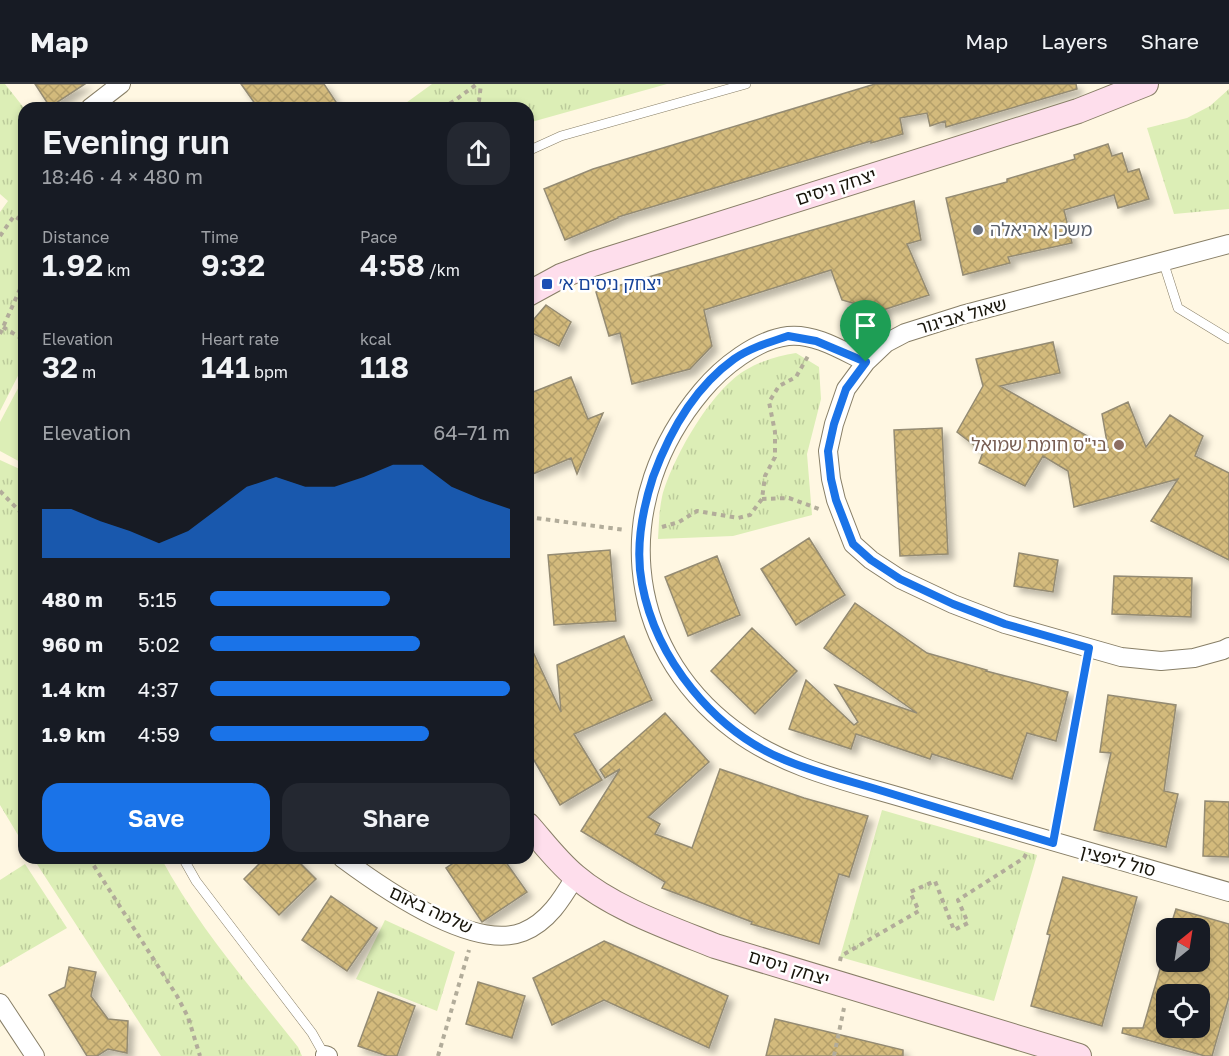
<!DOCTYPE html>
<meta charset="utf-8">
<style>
body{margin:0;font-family:"Golos Text","Noto Sans Hebrew",sans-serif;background:#242831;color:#f1f3f6;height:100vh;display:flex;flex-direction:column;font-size:22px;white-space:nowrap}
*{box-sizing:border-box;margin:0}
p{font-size:20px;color:#9ea1a6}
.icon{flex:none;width:33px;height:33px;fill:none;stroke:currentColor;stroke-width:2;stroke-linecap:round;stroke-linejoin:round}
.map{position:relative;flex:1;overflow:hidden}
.sheet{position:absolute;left:18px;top:18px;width:516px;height:762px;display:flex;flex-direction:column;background:#171b24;border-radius:18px;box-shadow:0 3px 9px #0003}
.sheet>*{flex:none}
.needle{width:39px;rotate:30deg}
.fabs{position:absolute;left:1156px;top:834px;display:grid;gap:12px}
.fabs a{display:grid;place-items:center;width:54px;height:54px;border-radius:12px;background:#171b24;box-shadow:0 3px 9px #0003;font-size:30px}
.pin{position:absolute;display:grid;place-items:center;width:51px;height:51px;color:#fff;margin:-62px -26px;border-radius:50% 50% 50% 0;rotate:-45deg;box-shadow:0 0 6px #0007}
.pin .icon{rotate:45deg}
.round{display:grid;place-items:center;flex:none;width:63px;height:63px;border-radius:18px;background:#242831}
.summary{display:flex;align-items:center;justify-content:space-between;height:102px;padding:0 24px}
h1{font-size:33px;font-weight:600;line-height:45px}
.figures{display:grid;grid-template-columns:repeat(3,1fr);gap:9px;height:102px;padding:6px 24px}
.figures div{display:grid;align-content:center}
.figures b{font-size:30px;font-weight:600}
.figures small{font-size:16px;font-weight:400}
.figures p{font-size:16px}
.chart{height:168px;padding:12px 24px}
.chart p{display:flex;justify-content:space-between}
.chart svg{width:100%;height:108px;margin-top:6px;fill:#1a73e8;opacity:.7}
.cta{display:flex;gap:12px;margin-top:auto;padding:12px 24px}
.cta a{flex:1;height:69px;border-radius:18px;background:#1a73e8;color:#fff;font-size:24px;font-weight:600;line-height:69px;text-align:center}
.cta a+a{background:#242831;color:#f1f3f6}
ul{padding:0 24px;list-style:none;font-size:20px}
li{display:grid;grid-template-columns:96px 72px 1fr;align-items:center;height:45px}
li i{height:15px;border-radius:8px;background:#1a73e8}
header{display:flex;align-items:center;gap:36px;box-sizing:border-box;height:84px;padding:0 30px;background:#171b24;border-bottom:2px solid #363941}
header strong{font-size:28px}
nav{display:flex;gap:33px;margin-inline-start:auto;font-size:21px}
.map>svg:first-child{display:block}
.grass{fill:url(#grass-tufts)}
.pitch{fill:#dceeb6}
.building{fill:url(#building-cross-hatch);stroke:#948b73;stroke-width:1.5;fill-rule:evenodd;filter:url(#shadow)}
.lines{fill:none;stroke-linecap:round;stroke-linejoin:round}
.lane-casing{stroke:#887f67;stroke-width:10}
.street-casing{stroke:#887f67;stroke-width:20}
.secondary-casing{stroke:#887f67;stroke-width:26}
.path{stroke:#b2ac9a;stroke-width:4;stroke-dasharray:4.5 4.5;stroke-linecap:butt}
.lane{stroke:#fff;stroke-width:9}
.street{stroke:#fff;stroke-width:18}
.secondary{stroke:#fedeec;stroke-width:24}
.route-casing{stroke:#fff;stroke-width:12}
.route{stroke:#1a73e8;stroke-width:8}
.worship-dot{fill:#6b7280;stroke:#fff;stroke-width:2}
.transit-dot{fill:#1a4fb4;stroke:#fff;stroke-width:2}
.education-dot{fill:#8d6e63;stroke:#fff;stroke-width:2}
.labels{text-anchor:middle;stroke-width:5;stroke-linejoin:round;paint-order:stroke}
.street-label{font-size:18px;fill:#18150b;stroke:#fff}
.worship-label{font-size:18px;fill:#5b616d;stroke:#fff;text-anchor:start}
.transit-label{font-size:18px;fill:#164399;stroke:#fff;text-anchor:start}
.education-label{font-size:18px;fill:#785e54;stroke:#fff;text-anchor:end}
</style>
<header>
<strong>Map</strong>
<nav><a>Map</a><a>Layers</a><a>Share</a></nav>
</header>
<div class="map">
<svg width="1229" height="972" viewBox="0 0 1229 972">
<defs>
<pattern id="grass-tufts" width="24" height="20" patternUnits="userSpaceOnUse" patternTransform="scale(1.5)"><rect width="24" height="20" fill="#dceeb6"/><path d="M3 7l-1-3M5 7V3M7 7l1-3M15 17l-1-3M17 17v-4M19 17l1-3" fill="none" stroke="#bccb9b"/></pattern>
<pattern id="building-cross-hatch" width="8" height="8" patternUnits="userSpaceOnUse" patternTransform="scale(1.5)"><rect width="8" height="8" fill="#d3ba7c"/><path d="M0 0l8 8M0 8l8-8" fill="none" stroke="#b49f6a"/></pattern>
<filter id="shadow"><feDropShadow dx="5.5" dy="5.5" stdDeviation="3" flood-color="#0004"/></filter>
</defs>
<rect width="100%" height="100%" fill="#fff7e2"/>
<path class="grass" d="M0,0H5L24,24V280L0,327V128L8,117L0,110Z
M432,0H667L528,39V24H399Z
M1229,5V125L1174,130L1147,44L1187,34L1210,22Z
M796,269L819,283L821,315L807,370L812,431L733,452L658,455C659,441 659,426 662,413C672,375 710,308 744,287C760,277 778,272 796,269Z
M0,376L24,387V761L0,721Z
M882,726L1037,771L994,917L840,873Z
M33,774H161C198,843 250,902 298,963L302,972H161Z
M25,780L67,844L0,883V796Z
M385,836L455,868L437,927L356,895Z"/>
<path class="pitch" d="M24,293V380L0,367V338Z"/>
<path class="building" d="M35,0H85L50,23Z
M241,0H324L340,24H258Z
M875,0H1076L1077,5L946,43L945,37L930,42L927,29L900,34L903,50L871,59V57L618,133V134L565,156L544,105L593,85Z
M1108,60L1112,72L1122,69L1128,88L1139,85L1149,115L1118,124L1114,111L1064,126L1072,159L1008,173L1010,179L963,191L946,114L1007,98V95L1075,75L1074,71Z
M914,117L921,156L907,160L929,211L880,227L842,216L831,186L704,226L712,262L690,285L632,300L620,249L609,252L596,208Z
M546,221L571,238L559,262L528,247V242Z
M1053,258L1060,289L1000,302L1108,364L1102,330L1128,318L1146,363L1170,331L1203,352L1195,372L1229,389V476L1151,437L1178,395L1074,423L1068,387L1043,372L1025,402L979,379L983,368L957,348L983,302L976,275Z
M571,293L588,335L603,329L577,390L571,374L533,390L528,379V310Z
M942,344L948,470L900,472L894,346Z
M809,454L845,511L796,541L761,485Z
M610,466L616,537L554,541L548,471Z
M1019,469L1058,476L1053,508L1014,502Z
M717,472L740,531L688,552L665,493Z
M1114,492L1192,494L1191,533L1112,530Z
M855,519L927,569L987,586L986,587L1068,608L1056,657L1027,649L1012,695L932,670L930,675L856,650L851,665L789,645L806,596L854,641L858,638L835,601L917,629L824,564Z
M752,544L797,587L755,630L711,587Z
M624,552L652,616L574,650L602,696L560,721L528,666V557L561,628L557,581Z
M1108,611L1176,621L1164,707L1178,710L1166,763L1094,746L1111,669L1100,668Z
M665,629L709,678L648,733L660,740L655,750L692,764L720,685L804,714L868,732L849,793L839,790L819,860L751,840L752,838L662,804L665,798L581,747L620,685L605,694L600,686Z
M1205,717L1229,718V773L1203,772Z
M265,774H295L316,795L279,831L244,795Z
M461,774H503L527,808L482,838L446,784Z
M1063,793L1137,813L1102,942L1031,922L1050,851L1047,850Z
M331,812L377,844L347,887L302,856Z
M1176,825L1229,840V913L1212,972H1205L1122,949L1123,944H1143L1162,878H1200V844H1170ZM1167,910H1200V944H1167Z
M604,857L728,912L709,964L604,916L552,941L533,894Z
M69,883L96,888L91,912L108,935L128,937L127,969L108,965L97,972H87L49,911L65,903Z
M478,898L525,912L512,954L466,940Z
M378,908L415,922L397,972H387L358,962Z
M775,935L903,966V972H766Z"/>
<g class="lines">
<defs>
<path id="lane" d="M528,67L561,52L746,0
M1163,177L1178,224L1229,255
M183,774L196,797L312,949L325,972"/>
<path id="street" d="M90,24L121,0
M1229,160L962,231L905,249L886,259L866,278L846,305L834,340L828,367L831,395L836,416L853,460L871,476L900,495L953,520L1005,540L1121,573L1161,577L1194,574L1223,566L1229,563
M866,278C843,267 815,249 788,252C756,256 722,283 702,307C612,414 620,560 734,646C787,686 855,699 917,718C1021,749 1125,779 1229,808
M342,774C381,803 473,868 523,848C548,838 562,815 575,793
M0,919L35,972
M325,971L328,972"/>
<path id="secondary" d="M528,210L561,192L593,180L1078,27L1146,0
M528,741C543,758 557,777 575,792C612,824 670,844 715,862L1079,972"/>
</defs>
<use href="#lane" class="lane-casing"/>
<use href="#street" class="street-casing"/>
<use href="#secondary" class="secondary-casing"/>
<path class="path" d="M442,24L454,17L477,0
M472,24L479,17L481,0
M0,152L14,132L24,138
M3,243L24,256
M0,250L24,196
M0,407L24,432
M762,415L789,414L819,425
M528,433L625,446
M662,443L679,438L697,427L738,434L750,431L762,415L765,392L775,373V348L769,318L779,302L796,293L808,272
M1057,740L1085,583
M89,774L177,912L188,933L200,972
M840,877L841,872L919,827L910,808L935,797L954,846L968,839L958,816L1024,774L1026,770
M438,972L469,866
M834,972L844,924"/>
<use href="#lane" class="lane"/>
<use href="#street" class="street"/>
<use href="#secondary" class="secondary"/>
</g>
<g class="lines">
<defs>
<path id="route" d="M788,252L816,257L866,278L846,305L834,340L828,367L831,395L836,416L853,460L871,476L900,495L953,520L1005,540L1089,564L1053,759C994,741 935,723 876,705C846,696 814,688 785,676C714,647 656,575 642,500C635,464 642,427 653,393C669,349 695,303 734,275C750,264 770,258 788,252Z"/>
</defs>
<use href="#route" class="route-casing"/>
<use href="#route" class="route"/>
</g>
<circle class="worship-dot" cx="978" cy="146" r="6"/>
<rect class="transit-dot" x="541" y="194" width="12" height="12" rx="3"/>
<circle class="education-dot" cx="1119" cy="361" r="6"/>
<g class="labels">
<g class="street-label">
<text transform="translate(836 103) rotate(-18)" y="6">יצחק ניסים</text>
<text transform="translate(962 232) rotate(-16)" y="6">שאול אביגור</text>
<text transform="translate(1118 777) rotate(15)" y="6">סול ליפצין</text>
<text transform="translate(431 826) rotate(25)" y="6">שלמה באום</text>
<text transform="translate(789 884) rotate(17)" y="6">יצחק ניסים</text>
</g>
<g class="worship-label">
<text x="990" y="152">משכן אריאלה</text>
</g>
<g class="transit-label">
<text x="559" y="206">יצחק ניסים א׳</text>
</g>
<g class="education-label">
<text x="1107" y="367">בי"ס חומת שמואל</text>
</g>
</g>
</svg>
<div class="fabs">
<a><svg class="needle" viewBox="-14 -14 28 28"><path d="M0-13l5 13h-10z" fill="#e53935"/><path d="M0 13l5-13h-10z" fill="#9ea1a6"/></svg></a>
<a><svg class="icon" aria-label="locate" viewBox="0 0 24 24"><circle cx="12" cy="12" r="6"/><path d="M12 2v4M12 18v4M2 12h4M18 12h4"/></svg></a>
</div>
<div class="pin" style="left:866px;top:278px;background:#1e9e55"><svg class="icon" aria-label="arrive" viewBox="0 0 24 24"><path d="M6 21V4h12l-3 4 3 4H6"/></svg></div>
<section class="sheet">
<div class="summary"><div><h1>Evening run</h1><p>18:46 · 4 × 480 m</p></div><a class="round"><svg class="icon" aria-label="share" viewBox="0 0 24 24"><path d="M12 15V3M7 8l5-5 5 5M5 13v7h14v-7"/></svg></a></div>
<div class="figures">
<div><p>Distance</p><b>1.92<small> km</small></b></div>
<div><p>Time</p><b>9:32</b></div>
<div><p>Pace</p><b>4:58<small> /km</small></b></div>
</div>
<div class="figures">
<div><p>Elevation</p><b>32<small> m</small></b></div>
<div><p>Heart rate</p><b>141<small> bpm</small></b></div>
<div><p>kcal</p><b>118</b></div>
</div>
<div class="chart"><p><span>Elevation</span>64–71 m</p>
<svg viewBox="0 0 160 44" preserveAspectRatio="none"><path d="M0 44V24L10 24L20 29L30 33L40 38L50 33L60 24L70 15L80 11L90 15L100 15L110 11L120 6L130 6L140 15L150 20L160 24V44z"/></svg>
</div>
<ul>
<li><b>480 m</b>5:15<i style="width:60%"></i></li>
<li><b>960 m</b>5:02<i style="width:70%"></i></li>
<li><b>1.4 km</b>4:37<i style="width:100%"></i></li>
<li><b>1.9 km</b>4:59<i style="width:73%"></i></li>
</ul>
<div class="cta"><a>Save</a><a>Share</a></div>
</section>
</div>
